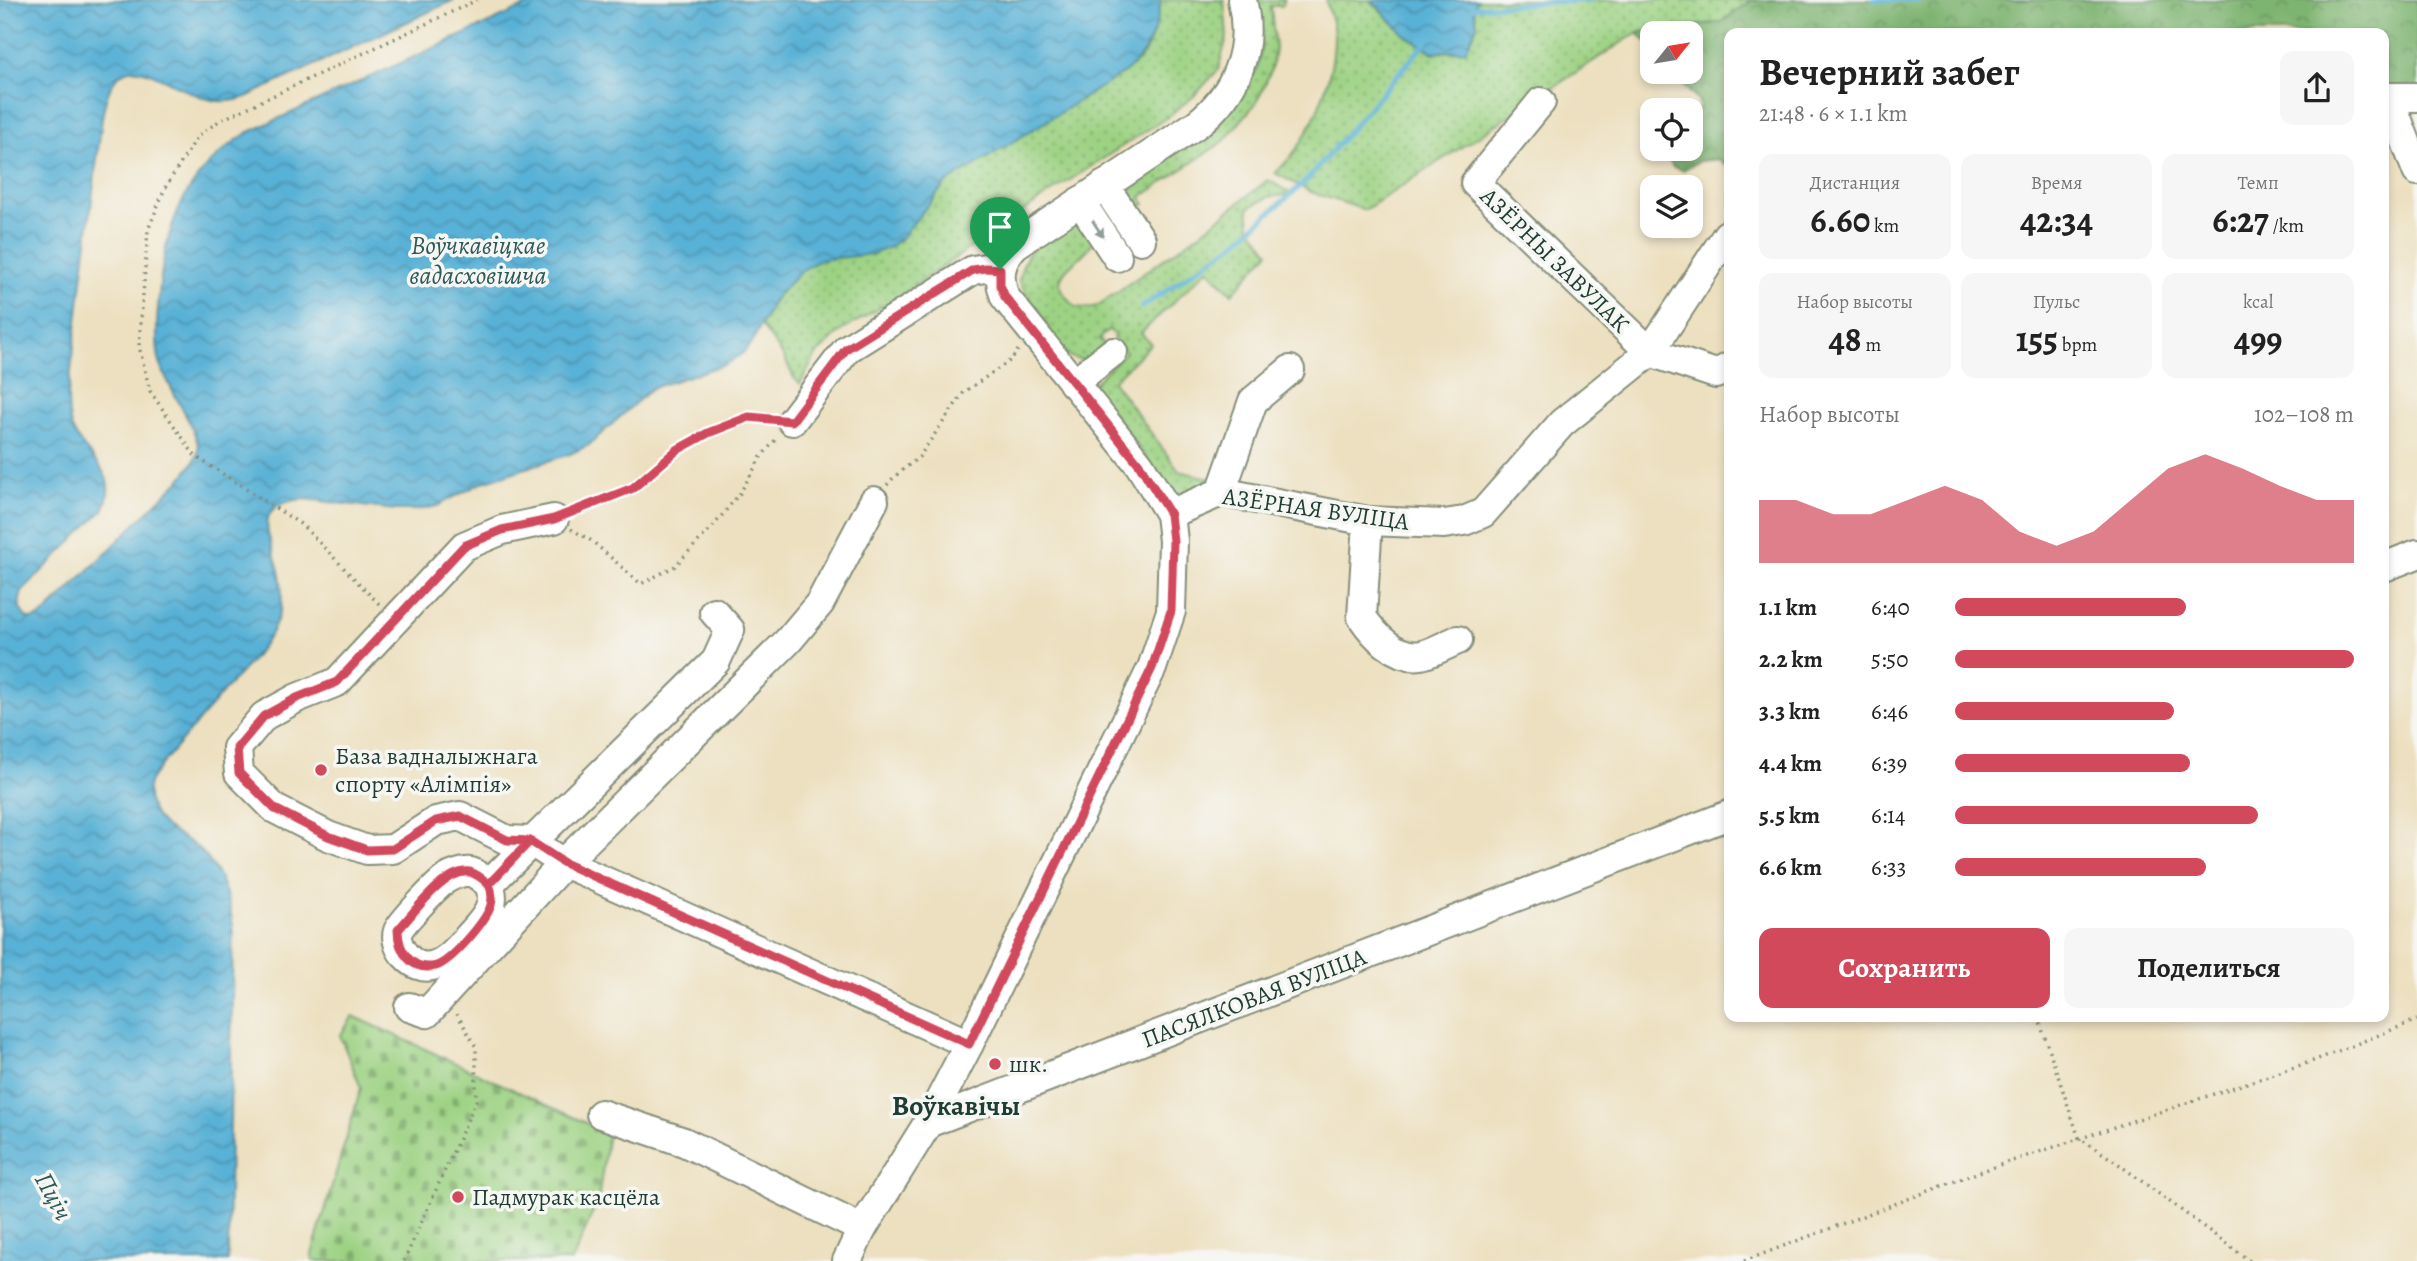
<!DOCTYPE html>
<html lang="ru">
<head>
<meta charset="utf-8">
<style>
	:root { --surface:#fff; --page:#f6f6f6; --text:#222; --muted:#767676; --accent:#d1495b }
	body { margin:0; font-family:Alegreya,serif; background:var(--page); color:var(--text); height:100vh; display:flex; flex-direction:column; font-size:26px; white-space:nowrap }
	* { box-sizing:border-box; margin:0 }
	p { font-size:23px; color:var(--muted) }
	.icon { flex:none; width:38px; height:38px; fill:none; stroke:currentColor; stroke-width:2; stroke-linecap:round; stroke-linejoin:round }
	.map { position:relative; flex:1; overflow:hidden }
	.panel { position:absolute; left:1724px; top:28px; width:665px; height:994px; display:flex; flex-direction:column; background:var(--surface); border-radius:14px; box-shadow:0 4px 10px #0003 }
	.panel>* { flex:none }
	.needle { width:46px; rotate:60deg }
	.tools { position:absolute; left:1640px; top:21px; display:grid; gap:14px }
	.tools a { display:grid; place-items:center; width:63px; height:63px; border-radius:14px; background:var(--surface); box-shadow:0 4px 10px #0003; font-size:35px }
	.pin { position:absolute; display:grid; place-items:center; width:60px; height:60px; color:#fff; margin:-72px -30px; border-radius:50% 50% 50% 0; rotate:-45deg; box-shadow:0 0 7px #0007 }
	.pin .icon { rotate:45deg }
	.round { display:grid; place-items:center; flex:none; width:74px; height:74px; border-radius:14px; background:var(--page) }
	.summary { display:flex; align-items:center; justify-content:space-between; height:119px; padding:0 35px }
	h1 { font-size:38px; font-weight:700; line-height:52px }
	.metrics { display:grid; grid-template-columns:repeat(3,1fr); gap:10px; height:119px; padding:7px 35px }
	.metrics div { display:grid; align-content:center; border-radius:14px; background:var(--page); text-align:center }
	.metrics b { font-size:35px; font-weight:700 }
	.metrics small { font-size:19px; font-weight:400 }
	.metrics p { font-size:19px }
	.chart { height:196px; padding:14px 35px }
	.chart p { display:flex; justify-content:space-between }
	.chart svg { width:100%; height:126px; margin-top:7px; fill:var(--accent); opacity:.7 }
	.primary-button { display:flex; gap:14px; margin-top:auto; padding:14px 35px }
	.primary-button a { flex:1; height:80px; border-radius:14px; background:var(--accent); color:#fff; font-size:28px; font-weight:700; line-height:80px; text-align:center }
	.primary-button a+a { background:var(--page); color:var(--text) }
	ul { padding:0 35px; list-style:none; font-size:23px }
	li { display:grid; grid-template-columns:112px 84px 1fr; align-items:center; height:52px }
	li i { height:18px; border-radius:9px; background:var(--accent) }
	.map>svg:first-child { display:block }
</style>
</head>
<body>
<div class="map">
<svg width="2417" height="1261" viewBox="0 0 2417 1261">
	<defs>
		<pattern id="green-dots" width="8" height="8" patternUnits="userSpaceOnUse" patternTransform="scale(1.75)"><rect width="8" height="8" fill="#9dd283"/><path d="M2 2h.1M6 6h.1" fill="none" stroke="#7fac6c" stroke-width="1.8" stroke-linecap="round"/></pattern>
		<pattern id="forest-crowns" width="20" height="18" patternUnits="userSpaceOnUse" patternTransform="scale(1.75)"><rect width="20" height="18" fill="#7eb471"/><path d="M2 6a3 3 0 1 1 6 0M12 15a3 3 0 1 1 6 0" fill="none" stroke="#67945e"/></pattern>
		<pattern id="cemetery-stones" width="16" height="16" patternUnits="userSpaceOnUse" patternTransform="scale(1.75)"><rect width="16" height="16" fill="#9dd283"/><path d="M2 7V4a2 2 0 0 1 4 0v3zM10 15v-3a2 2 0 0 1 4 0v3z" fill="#7fac6c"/></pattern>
		<pattern id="water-waves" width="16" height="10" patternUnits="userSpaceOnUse" patternTransform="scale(1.75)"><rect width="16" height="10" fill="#59b1d6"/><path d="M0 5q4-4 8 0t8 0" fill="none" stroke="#4991ae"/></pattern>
	</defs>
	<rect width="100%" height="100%" fill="#f6f6f2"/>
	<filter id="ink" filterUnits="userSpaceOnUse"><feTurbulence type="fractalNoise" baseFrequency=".0143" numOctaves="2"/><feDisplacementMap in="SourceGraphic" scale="14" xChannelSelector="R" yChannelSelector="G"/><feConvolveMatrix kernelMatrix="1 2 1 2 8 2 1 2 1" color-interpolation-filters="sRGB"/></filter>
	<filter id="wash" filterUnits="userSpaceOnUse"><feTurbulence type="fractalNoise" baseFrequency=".00686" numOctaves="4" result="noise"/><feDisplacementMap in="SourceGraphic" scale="28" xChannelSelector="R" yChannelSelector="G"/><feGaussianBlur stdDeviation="1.57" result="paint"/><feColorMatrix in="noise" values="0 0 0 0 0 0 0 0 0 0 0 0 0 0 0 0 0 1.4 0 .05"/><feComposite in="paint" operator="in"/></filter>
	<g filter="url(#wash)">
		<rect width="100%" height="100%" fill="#ede0c0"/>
		<g fill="url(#green-dots)" stroke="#5e885c" stroke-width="2">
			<path d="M1161 0H1224L1227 37 1218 70 1194 96 1166 118 1056 189 903 294 841 331 816 355 800 384 794 378 784 357 761 325 774 299 802 270 820 260 856 255 924 208 945 184 1140 60C1152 41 1158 23 1161 0Z"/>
			<polygon points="1257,0 1284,0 1282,6 1271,6 1275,49 1271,71 1256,103 1224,141 1141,197 1145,204 1137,208 1130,208 1120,189 1226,115 1248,86 1257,68 1261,49"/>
			<path d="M1326 0H1370L1404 34 1433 53 1466 50 1477 26 1474 7 1477 0H1752L1721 22 1638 32 1365 210 1311 192 1275 173C1309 144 1334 81 1334 37 1334 25 1329 12 1326 0Z"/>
			<path d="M1268 180 1292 194 1268 197 1248 208 1250 226 1269 252 1232 294 1208 269 1141 333 1151 344 1113 381 1179 471 1216 480 1176 498 1092 385 1126 352 1113 338 1115 336 1109 329 1099 339 1105 345C1089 358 1085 366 1065 354L1019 281C1025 243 1044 241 1074 221L1084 224 1094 240C1083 265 1036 273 1076 307L1088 308 1097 306 1195 237Z"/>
		</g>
		<polygon fill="url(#forest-crowns)" stroke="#4e7852" stroke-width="2" points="1752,0 2417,0 2417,89 2384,89 2384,33 1729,33 1729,168 1718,159 1699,161 1683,170 1673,167 1666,155 1665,149 1690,149 1691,121 1699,110 1699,102 1672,72 1690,72 1690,33 1652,33 1652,48 1638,33 1721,22"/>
		<polygon fill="url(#cemetery-stones)" stroke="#5e885c" stroke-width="2" points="353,1016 608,1133 598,1200 572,1261 313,1261 312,1254 361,1088 340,1036"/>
		<g fill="url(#water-waves)" stroke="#3c7785" stroke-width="2">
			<path d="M0 0H454L244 98C233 101 223 103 212 100 162 89 117 28 102 118L68 395C68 406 68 418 72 428 85 460 122 470 103 510L23 590C18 602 18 610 28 619H35L43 615 181 479C187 471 196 462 198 452 202 434 164 384 159 359 155 338 157 315 159 295 165 223 185 173 247 133L539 0H1161C1158 28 1148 52 1127 71L945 184 902 237 890 247 873 254 820 260 802 270 774 299 752 342 743 353 726 364 652 388 589 445 570 454 483 482 437 506 419 510H395L304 499C245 504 273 540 280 575 282 584 282 597 281 607 275 640 245 667 224 691 203 716 182 740 161 765 158 770 151 777 149 783 144 798 154 818 166 827 177 836 192 841 202 852 222 874 229 898 233 927L228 1261H0Z"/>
			<polygon points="1371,0 1477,0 1474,8 1477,25 1466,50 1433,52 1404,34"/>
		</g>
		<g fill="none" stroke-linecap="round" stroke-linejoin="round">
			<g stroke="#59b1d6" stroke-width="5">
				<polyline points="1874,0 1919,0"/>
				<polyline points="1470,10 1474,7 1591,0"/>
				<polyline points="1142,307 1234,244 1307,180 1425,43"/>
			</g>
		</g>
	</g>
	<g filter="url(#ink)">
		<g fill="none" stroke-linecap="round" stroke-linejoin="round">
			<g stroke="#868e7a" stroke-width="32">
				<g id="minor">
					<polyline points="2384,97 2417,97"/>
					<polyline points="2389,97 2417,171"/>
					<polyline points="1541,102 1475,183 1650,352 1727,235"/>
					<polyline points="1104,185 1141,240"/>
					<polyline points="1080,201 1117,257"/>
					<polyline points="1073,383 1113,352"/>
					<polyline points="792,421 847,349 973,270 985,268 1000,269"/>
					<polyline points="1221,492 1253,401 1290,370"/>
					<polyline points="1170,514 1221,492 1368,521 1444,524 1464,521 1483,513 1562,423 1650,352 1716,374 1729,367"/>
					<polyline points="554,519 502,530 464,546 337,682 297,698 264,716 237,748 239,773 275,809 328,836 367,850 393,849 436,821 460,816 507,840 530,841 564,863 969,1044"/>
					<path d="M1368 521 1362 617C1374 635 1396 659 1421 655 1433 653 1447 644 1458 640"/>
					<polyline points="2384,567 2417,554"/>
					<path d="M489 884C492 891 493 897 491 905 488 917 478 926 470 935 454 954 429 983 405 955 400 950 395 939 398 931 401 923 438 884 446 879 452 875 464 871 471 872 477 874 484 880 489 884L716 661 730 630 714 612"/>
					<polyline points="409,1007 427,1013 564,863 788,641 820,603 874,501"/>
					<polyline points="601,1114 684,1142 862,1229"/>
					<path d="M928 1123 969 1044 1152 668 1171 611 1173 541 1170 514 1139 464 1005 297C997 276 1000 261 1015 245L1197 124C1236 93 1254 50 1242 0"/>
					<polyline points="847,1261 862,1229 928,1123 1729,815"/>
				</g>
			</g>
			<g stroke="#868e7a" stroke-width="3.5" stroke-dasharray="2 5" stroke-linecap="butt">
				<polyline points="887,485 894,477 919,457 964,392 1011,360 1018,350"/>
				<polyline points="576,511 633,488 677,450 708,433 749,417 769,419"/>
				<polyline points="571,529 592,541 641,584 675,566 715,524 740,493 761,457 778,437"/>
				<polyline points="379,604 302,525 195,456 150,391 139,346 148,230 165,188 198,136 219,121 477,0"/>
				<polyline points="2038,1017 2079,1138 2113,1160 2250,1261"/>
				<polyline points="404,1261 476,1101 476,1047 457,1014"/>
				<polyline points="1744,1261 1979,1172 2313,1061 2417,1020"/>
			</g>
			<use href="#minor" stroke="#fff" stroke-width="28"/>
		</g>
		<defs><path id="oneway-solid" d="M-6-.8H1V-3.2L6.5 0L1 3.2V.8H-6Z" transform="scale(1.75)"/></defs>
		<use fill="#8f9e9a" href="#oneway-solid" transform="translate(1098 229) rotate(57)"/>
	</g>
	<g fill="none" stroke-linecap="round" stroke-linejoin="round" filter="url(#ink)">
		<g stroke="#fff" stroke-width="14">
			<path id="route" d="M1000 269 985 268 973 270 846 349 792 421 749 417 708 433 677 450 633 488 554 519 502 530 464 546 337 682 297 698 264 716 237 748 239 773 275 809 328 836 367 850 393 849 436 821 460 816 507 840 530 841 489 884C484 880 477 874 470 872 445 868 414 913 398 930 398 951 412 972 436 966 452 961 486 921 491 905 493 897 492 891 489 884L530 841 564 863 969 1044 1152 668 1171 611 1173 541 1170 514 1139 464 1005 297 1000 285V269"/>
		</g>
		<use href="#route" stroke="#d1495b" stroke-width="9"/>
	</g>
	<g fill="#d1495b" stroke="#f6f6f2" stroke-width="2.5">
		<circle cx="321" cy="770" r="7"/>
		<circle cx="995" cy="1064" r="7"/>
		<circle cx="458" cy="1197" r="7"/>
	</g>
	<g text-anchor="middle" stroke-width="7" stroke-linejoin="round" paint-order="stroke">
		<g font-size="24" fill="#1f3d34" stroke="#f6f6f2">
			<text transform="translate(1555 260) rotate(44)" y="8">АЗЁРНЫ ЗАВУЛАК</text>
			<text transform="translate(1316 509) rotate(8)" y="8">АЗЁРНАЯ ВУЛІЦА</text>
			<text transform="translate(1254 998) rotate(-21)" y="8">ПАСЯЛКОВАЯ ВУЛІЦА</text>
		</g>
		<g font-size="24" fill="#1f3d34" stroke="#f6f6f2" text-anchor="start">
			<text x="335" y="764">База вадналыжнага<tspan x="335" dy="28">спорту «Алімпія»</tspan></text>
			<text x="1009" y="1072">шк.</text>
			<text x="472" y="1205">Падмурак касцёла</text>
		</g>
		<g font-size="26" font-style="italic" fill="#2e5a5c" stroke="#f6f6f2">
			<text x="478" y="254">Воўчкавіцкае<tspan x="478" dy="30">вадасховішча</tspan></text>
			<text transform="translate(54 1196) rotate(62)" y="9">Пціч</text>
		</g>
		<g font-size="28" font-weight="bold" fill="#1f3d34" stroke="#f6f6f2">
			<text x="956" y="1115">Воўкавічы</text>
		</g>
	</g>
</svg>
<div class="tools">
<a><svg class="needle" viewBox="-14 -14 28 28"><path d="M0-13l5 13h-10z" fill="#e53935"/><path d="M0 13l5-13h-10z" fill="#767676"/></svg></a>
<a><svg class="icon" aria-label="locate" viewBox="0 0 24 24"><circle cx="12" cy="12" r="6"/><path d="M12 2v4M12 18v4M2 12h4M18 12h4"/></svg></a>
<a><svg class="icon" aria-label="layers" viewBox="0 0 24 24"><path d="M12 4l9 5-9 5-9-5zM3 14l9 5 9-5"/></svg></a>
</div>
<div class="pin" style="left:1000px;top:269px;background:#1e9e55"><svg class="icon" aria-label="arrive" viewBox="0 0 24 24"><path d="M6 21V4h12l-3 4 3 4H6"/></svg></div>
<section class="panel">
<div class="summary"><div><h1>Вечерний забег</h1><p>21:48 · 6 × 1.1 km</p></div><a class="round"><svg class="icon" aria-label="share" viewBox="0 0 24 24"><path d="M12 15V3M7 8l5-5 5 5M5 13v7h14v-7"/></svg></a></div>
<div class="metrics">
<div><p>Дистанция</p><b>6.60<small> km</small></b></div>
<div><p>Время</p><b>42:34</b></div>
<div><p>Темп</p><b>6:27<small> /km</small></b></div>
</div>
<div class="metrics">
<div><p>Набор высоты</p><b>48<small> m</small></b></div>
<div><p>Пульс</p><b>155<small> bpm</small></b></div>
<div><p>kcal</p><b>499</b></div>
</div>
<div class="chart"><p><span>Набор высоты</span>102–108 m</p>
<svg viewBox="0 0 160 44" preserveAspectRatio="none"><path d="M0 44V22L10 22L20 27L30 27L40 22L50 17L60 22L70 33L80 38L90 33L100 22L110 11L120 6L130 11L140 17L150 22L160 22V44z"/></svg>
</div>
<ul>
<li><b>1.1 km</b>6:40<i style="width:58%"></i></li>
<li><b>2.2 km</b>5:50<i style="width:100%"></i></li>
<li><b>3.3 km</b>6:46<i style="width:55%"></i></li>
<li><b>4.4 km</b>6:39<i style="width:59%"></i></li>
<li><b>5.5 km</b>6:14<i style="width:76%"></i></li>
<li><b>6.6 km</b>6:33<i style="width:63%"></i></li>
</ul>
<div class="primary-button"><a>Сохранить</a><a>Поделиться</a></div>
</section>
</div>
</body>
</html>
